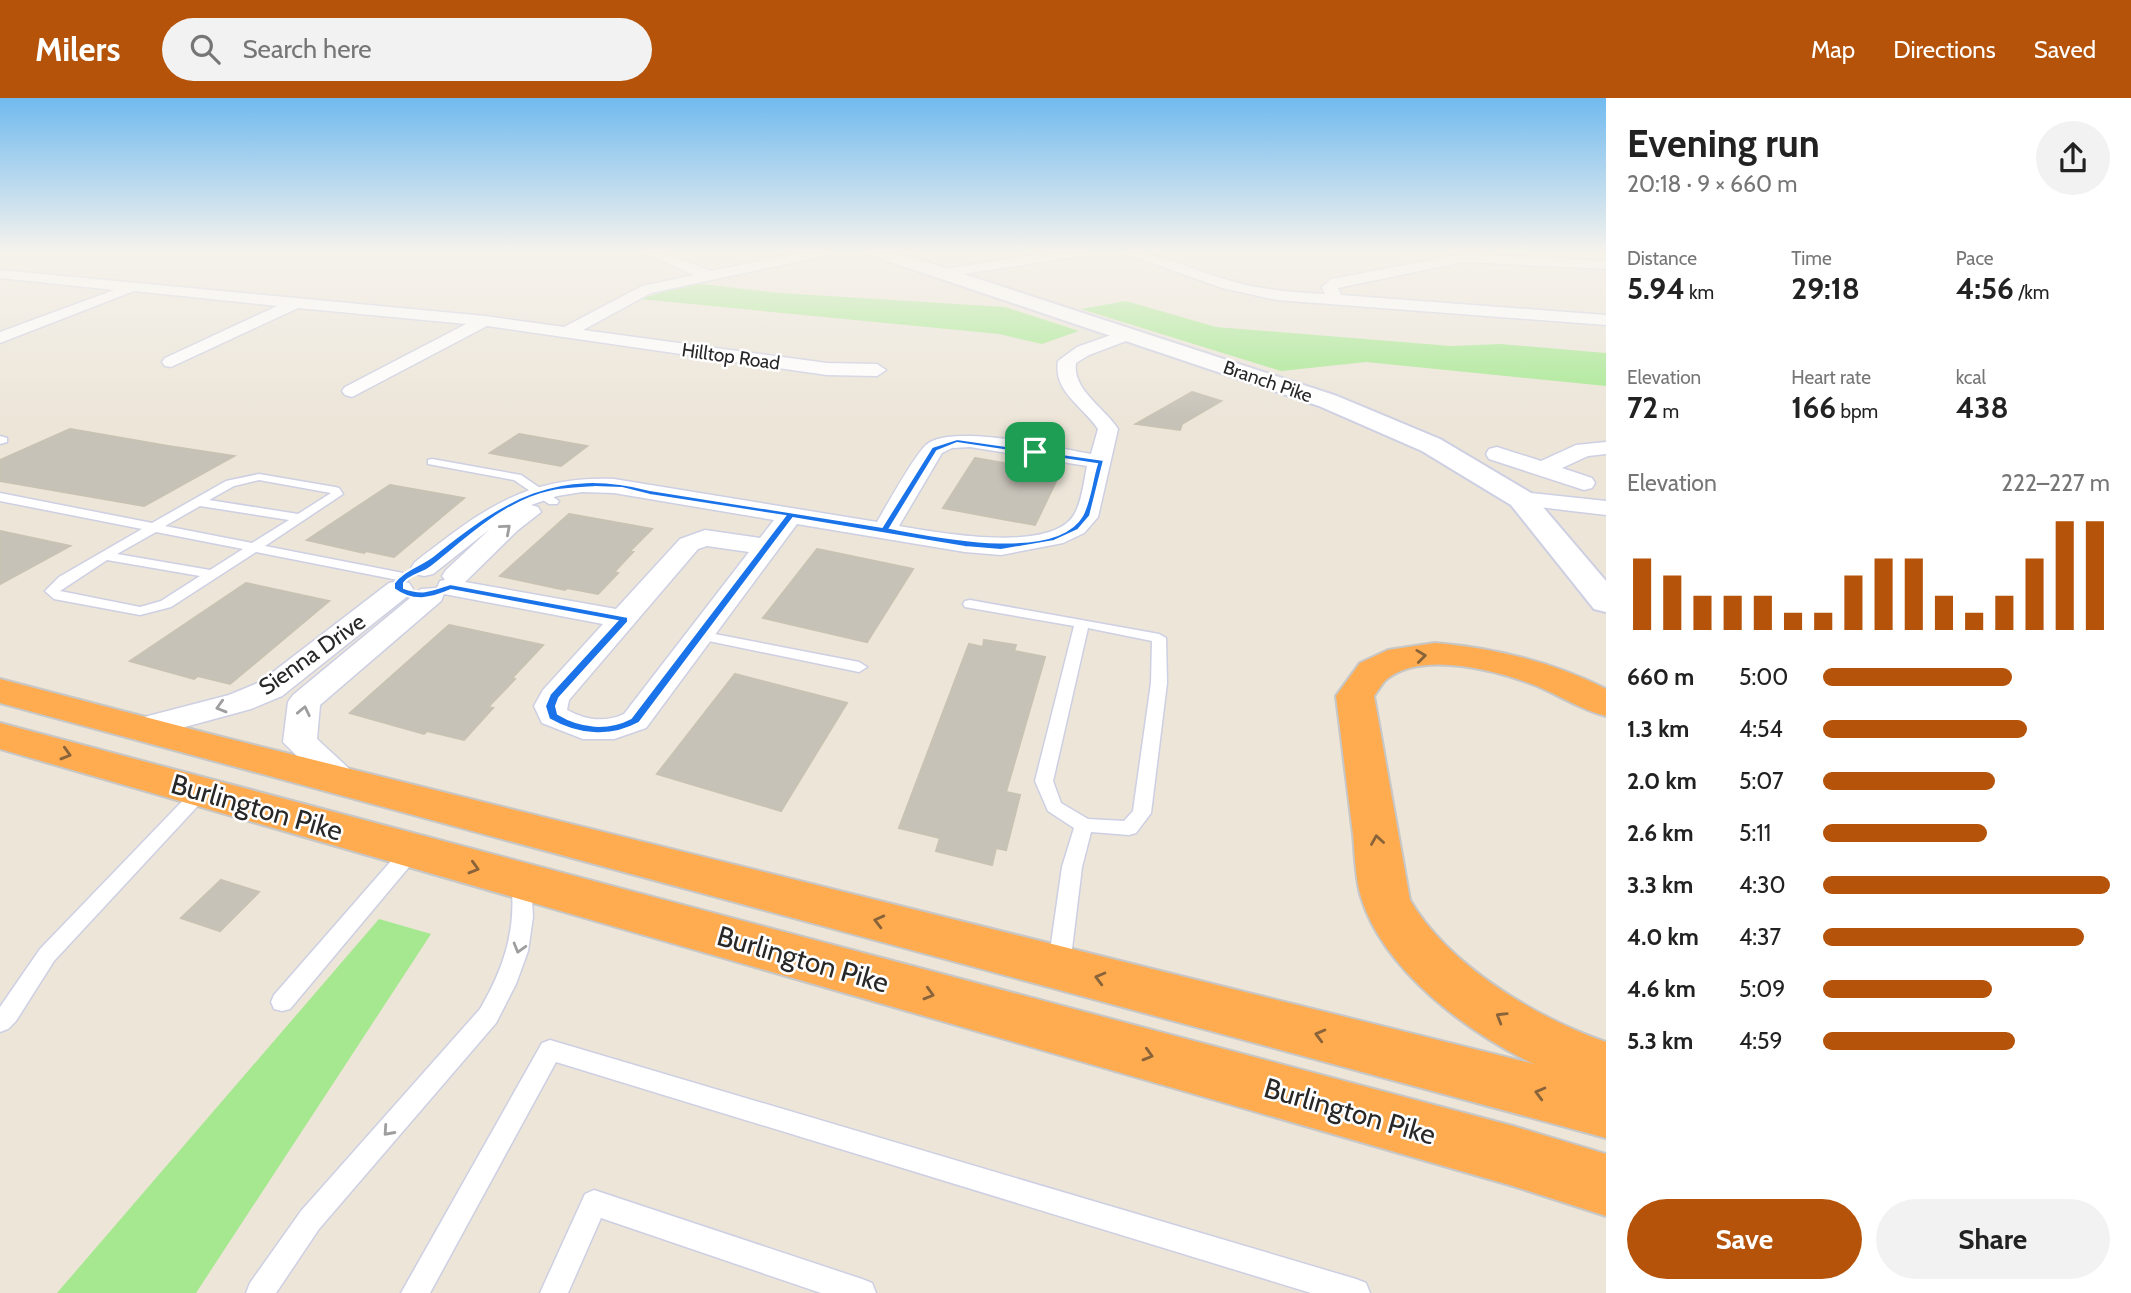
<!DOCTYPE html>
<html lang="en">
<head>
<meta charset="utf-8">
<style>
	:root { --surface:#fff; --page:#f2f2f2; --text:#222; --muted:#767676; --accent:#b45309 }
	body { margin:0; font-family:Cabin,sans-serif; background:var(--page); color:var(--text); height:100vh; display:flex; flex-direction:column; font-size:26px; white-space:nowrap }
	* { box-sizing:border-box; margin:0 }
	p { font-size:23px; color:var(--muted) }
	.icon { flex:none; width:38px; height:38px; fill:none; stroke:currentColor; stroke-width:2; stroke-linecap:round; stroke-linejoin:round }
	.map { position:relative; flex:1; overflow:hidden }
	.details { display:flex; flex-direction:column; background:var(--surface); width:525px }
	.details>* { flex:none }
	.pin { position:absolute; display:grid; place-items:center; width:60px; height:60px; color:#fff; margin:-30px; border-radius:14px; box-shadow:0 4px 10px #0006 }
	.round { display:grid; place-items:center; flex:none; width:74px; height:74px; border-radius:37px; background:var(--page) }
	.overview { display:flex; align-items:center; justify-content:space-between; height:119px; padding:0 21px }
	h1 { font-size:38px; font-weight:800; line-height:52px }
	.metrics { display:grid; grid-template-columns:repeat(3,1fr); gap:10px; height:119px; padding:7px 21px }
	.metrics div { display:grid; align-content:center }
	.metrics b { font-size:30px; font-weight:800 }
	.metrics small { font-size:19px; font-weight:400 }
	.metrics p { font-size:19px }
	.chart { height:196px; padding:14px 21px }
	.chart p { display:flex; justify-content:space-between }
	.chart svg { width:100%; height:126px; margin-top:7px; stroke:var(--accent); stroke-width:6 }
	.button { display:flex; gap:14px; margin-top:auto; padding:14px 21px }
	.button a { flex:1; height:80px; border-radius:42px; background:var(--accent); color:#fff; font-size:28px; font-weight:800; line-height:80px; text-align:center }
	.button a+a { background:var(--page); color:var(--text) }
	ul { padding:0 21px; list-style:none; font-size:23px }
	li { display:grid; grid-template-columns:112px 84px 1fr; align-items:center; height:52px }
	li i { height:18px; border-radius:9px; background:var(--accent) }
	header { display:flex; align-items:center; gap:42px; box-sizing:border-box; height:98px; padding:0 35px; background:var(--accent); color:#fff }
	header strong { font-size:33px }
	nav { display:flex; gap:38px; margin-inline-start:auto; font-size:24px }
	.search { width:490px; height:63px; background:var(--page); display:flex; align-items:center; gap:18px; box-sizing:border-box; padding:0 24px; border-radius:38px; color:var(--muted); font-size:26px }
	main { display:flex; flex:1; min-height:0 }
	.map>svg:first-child { display:block }
</style>
</head>
<body>
<header>
<strong>Milers</strong>
<div class="search"><svg class="icon" aria-label="search" viewBox="0 0 24 24"><circle cx="10" cy="10" r="6"/><path d="M15 15l6 6"/></svg>Search here</div>
<nav><a>Map</a><a>Directions</a><a>Saved</a></nav>
</header>
<main>
<div class="map">
<svg width="1606" height="1195" viewBox="0 0 1606 1195">
	<rect width="100%" height="100%" fill="#ece5d8"/>
	<g fill="#a5e88f">
		<polygon points="692,185 780,195 1005,209 1079,233 1042,246 999,236 640,201"/>
		<polygon points="1126,203 1216,229 1451,248 1500,246 1606,255 1606,288 1366,264 1281,273 1081,211"/>
		<polygon points="379,821 431,836 196,1195 57,1195"/>
	</g>
	<g fill="#c7c2b8" stroke="#c7c2b2" stroke-width="2">
		<polygon points="1192,294 1221,303 1182,326 1180,332 1136,326"/>
		<polygon points="70,331 168,348 234,358 144,408 0,383 0,362"/>
		<polygon points="519,336 587,348 561,368 490,355"/>
		<polygon points="975,360 1060,375 1035,427 943,410"/>
		<polygon points="390,387 464,400 394,459 366,453 364,455 307,442"/>
		<polygon points="569,416 652,431 629,454 633,454 614,474 618,475 598,496 567,490 565,492 500,478"/>
		<polygon points="0,433 70,448 0,486"/>
		<polygon points="817,451 913,471 867,544 763,520"/>
		<polygon points="246,485 329,503 230,586 198,578 194,581 130,563"/>
		<polygon points="449,527 543,547 512,580 515,581 488,609 493,610 464,642 427,633 424,636 350,615"/>
		<polygon points="984,542 1016,547 1014,553 1045,559 1006,694 1020,697 1006,752 996,750 992,767 936,753 940,740 899,730 969,546 983,549"/>
		<polygon points="735,576 847,605 781,713 657,676"/>
		<polygon points="221,782 259,794 220,833 181,820"/>
	</g>
	<g fill="none" stroke-linecap="round" stroke-linejoin="round">
		<g stroke="#cdcfe3" stroke-width="3">
			<g id="lane">
				<polygon points="0,338 7,340 7,344 0,346"/>
				<polygon points="432,361 521,377 559,403 557,406 549,406 514,382 428,366 428,362"/>
				<path d="M259 376 335 389 339 390 343 396 265 448 403 475 410 479 408 482 403 483 256 454 171 509 140 517 54 501 45 493 59 479 142 431 0 403V395L152 425 226 383ZM259 382 331 395 298 416 209 402 234 388ZM200 408 289 422 252 445 165 428ZM156 434 243 451 210 472 117 456ZM107 462 200 478 161 503 140 509 60 493Z"/>
				<path d="M970 502 1159 536 1166 540 1167 585 1151 715 1136 735 1129 737 1091 734 1082 769 1070 867 1066 873 1059 876 1052 873 1048 867 1062 769 1074 730 1048 713 1035 683 1074 528 965 509 963 506 965 503ZM1088 530 1152 543 1151 585 1133 713 1124 723 1088 721 1061 705 1053 683Z"/>
				<polygon points="699,533 859,564 867,569 859,574 694,540 692,537"/>
				<polygon points="201,688 207,690 210,694 207,698 54,863 16,923 8,931 0,934 0,909 40,851 195,690"/>
				<polygon points="412,745 419,747 421,752 419,757 290,911 282,913 274,911 271,904 274,897 405,747"/>
				<path d="M521 776 528 778 531 783 533 819 528 853 516 886 496 925 319 1131 276 1195H246L250 1185 301 1113 480 911C504 870 517 831 511 783L514 778Z"/>
				<polygon points="550,942 1356,1181 1366,1185 1370,1195 1311,1195 556,964 430,1195 401,1195 542,945"/>
				<polygon points="594,1092 862,1181 872,1185 876,1195 821,1195 601,1120 568,1195 540,1195 585,1096"/>
			</g>
		</g>
		<g stroke="#cdcfe3" stroke-width="3">
			<g id="street">
				<polygon points="640,153 659,153 711,173 808,153 835,153 828,157 651,195 583,232 827,265 877,266 886,272 877,278 827,277 487,228 352,299 345,297 342,293 345,289 466,226 298,210 171,269 165,268 162,264 165,260 277,208 134,193 0,245 0,234 114,192 0,180 0,172 485,218 564,229 642,188 694,177"/>
				<polygon points="1061,153 1095,153 1088,157 944,179 937,175 944,171"/>
				<path d="M1118 153C1156 153 1192 172 1228 182 1259 192 1292 194 1325 196L1322 189 1331 181 1463 156 1606 163V171L1463 164 1338 190 1341 197 1606 217V227L1277 202 1222 190Z"/>
				<path d="M1128 231 1134 232 1136 236 1134 240 1089 257 1076 265C1072 292 1105 310 1118 331L1098 419 1084 435 1063 445 1001 457 965 454 797 426 646 630 614 641H583L542 625 534 608 543 592 603 526 444 496 441 503 320 607 317 641 356 677 362 685 356 693 344 697 332 693 283 644 288 604 293 597 421 491 437 490 440 483 445 482 442 478 446 472 490 431 433 476 424 478 415 476 411 470 415 464C482 412 525 378 614 381L877 424C887 407 914 358 926 347 951 325 1057 350 1091 356L1098 331C1083 308 1053 294 1058 263L1077 249ZM970 349 1087 368C1084 383 1082 402 1075 415 1054 457 935 434 899 428L942 355 952 350ZM582 394 614 395 774 422 760 440 705 432 680 441 616 511 465 484 518 432 541 414 538 409 531 407 557 398ZM707 448 749 454 624 616C604 625 586 622 567 612L569 602 698 451Z"/>
				<polygon points="1606,344 1606,356 1588,358 1562,370 1592,380 1595,385 1592,390 1584,392 1489,361 1486,356 1489,351 1497,349 1541,363 1576,347"/>
				<polygon points="1521,394 1606,403 1606,417 1513,406 1509,401 1513,396"/>
				<polygon points="399,483 409,485 413,491 409,497 282,598 251,611 137,642 125,638 121,631 125,624 229,597 260,584 389,485"/>
			</g>
		</g>
		<g stroke="#cdcfe3" stroke-width="4">
			<polygon id="secondary" points="868,153 893,153 1337,298 1440,341 1531,395 1606,483 1606,514 1594,511 1511,407 1422,353 1319,308 870,157"/>
		</g>
		<g stroke="#c7c7c7" stroke-width="4">
			<g id="highway">
				<path d="M1435 545C1494 550 1553 564 1606 591V618C1582 612 1560 598 1537 588 1499 573 1423 552 1387 581 1382 585 1378 593 1374 598L1410 802C1448 867 1536 920 1606 944V1040L0 605V581L214 637 1534 966C1468 935 1383 872 1361 799 1355 779 1355 757 1353 736 1347 690 1342 644 1336 598L1360 565 1388 552Z"/>
				<polygon points="0,625 1513,1028 1606,1056 1606,1118 1513,1088 0,651"/>
			</g>
		</g>
		<use href="#lane" fill="#fff" fill-rule="evenodd"/>
		<use href="#street" fill="#fff" fill-rule="evenodd"/>
		<use href="#secondary" fill="#fff" fill-rule="evenodd"/>
		<use href="#highway" fill="#ffab50" fill-rule="evenodd"/>
	</g>
	<defs><path id="oneway-chevron" d="M-2-3.5L2.5 0L-2 3.5" fill="none" stroke-width="1.6" stroke-linecap="round" stroke-linejoin="round" transform="scale(1.75)"/></defs>
	<g stroke="#9e9e9e">
		<use href="#oneway-chevron" transform="translate(506 431) rotate(-41)"/>
		<use href="#oneway-chevron" transform="translate(221 609) rotate(164)"/>
		<use href="#oneway-chevron" transform="translate(304 613) rotate(-78)"/>
		<use href="#oneway-chevron" transform="translate(519 850) rotate(106)"/>
		<use href="#oneway-chevron" transform="translate(388 1033) rotate(132)"/>
	</g>
	<g stroke="#89633a">
		<use href="#oneway-chevron" transform="translate(1421 558) rotate(-7)"/>
		<use href="#oneway-chevron" transform="translate(66 656) rotate(16)"/>
		<use href="#oneway-chevron" transform="translate(1377 742) rotate(-99)"/>
		<use href="#oneway-chevron" transform="translate(474 770) rotate(16)"/>
		<use href="#oneway-chevron" transform="translate(879 823) rotate(-166)"/>
		<use href="#oneway-chevron" transform="translate(1100 880) rotate(-165)"/>
		<use href="#oneway-chevron" transform="translate(929 896) rotate(16)"/>
		<use href="#oneway-chevron" transform="translate(1501 919) rotate(-149)"/>
		<use href="#oneway-chevron" transform="translate(1320 937) rotate(-165)"/>
		<use href="#oneway-chevron" transform="translate(1148 957) rotate(16)"/>
		<use href="#oneway-chevron" transform="translate(1540 995) rotate(-165)"/>
	</g>
	<linearGradient id="sky" x2="0" y2="1"><stop stop-color="#71baef"/><stop offset="0.48" stop-color="#f6f3ed"/><stop offset="1" stop-color="#f6f3ed" stop-opacity="0"/></linearGradient>
	<rect width="1606" height="320" fill="url(#sky)"/>
	<path fill="#1a73e8" stroke="#fff" stroke-width="2" fill-rule="evenodd" d="M957 341 1104 362 1090 418 1078 432 1054 443 1001 452 965 449 793 420 639 625C610 641 577 637 549 621L545 608 550 596 617 523 451 492C431 501 413 505 394 491V485C403 472 420 468 433 458 504 401 556 368 650 392L882 429 932 349ZM957 345 1097 366C1092 381 1090 404 1082 418 1055 464 933 438 890 430L937 353ZM595 389 622 390 650 397 785 418 631 620C608 632 581 630 558 616L556 608 559 600 628 524V519L450 486C432 492 423 497 404 490V485C410 477 422 476 431 469 468 440 504 403 553 393 566 390 581 390 595 389Z"/>
	<g text-anchor="middle" stroke-width="5" stroke-linejoin="round" paint-order="stroke">
		<g font-size="19" fill="#282828" stroke="#fff">
			<text transform="translate(731 258) rotate(8)" y="7">Hilltop Road</text>
			<text transform="translate(1268 283) rotate(19)" y="7">Branch Pike</text>
		</g>
		<g font-size="23" fill="#282828" stroke="#fff">
			<text transform="translate(312 556) rotate(-35)" y="8">Sienna Drive</text>
		</g>
		<g font-size="28" fill="#282828" stroke="#fff">
			<text transform="translate(257 709) rotate(16)" y="10">Burlington Pike</text>
			<text transform="translate(803 861) rotate(16)" y="10">Burlington Pike</text>
			<text transform="translate(1350 1013) rotate(16)" y="10">Burlington Pike</text>
		</g>
	</g>
</svg>
<div class="pin" style="left:1035px;top:354px;background:#1e9e55"><svg class="icon" aria-label="arrive" viewBox="0 0 24 24"><path d="M6 21V4h12l-3 4 3 4H6"/></svg></div>
</div>
<section class="details">
<div class="overview"><div><h1>Evening run</h1><p>20:18 · 9 × 660 m</p></div><a class="round"><svg class="icon" aria-label="share" viewBox="0 0 24 24"><path d="M12 15V3M7 8l5-5 5 5M5 13v7h14v-7"/></svg></a></div>
<div class="metrics">
<div><p>Distance</p><b>5.94<small> km</small></b></div>
<div><p>Time</p><b>29:18</b></div>
<div><p>Pace</p><b>4:56<small> /km</small></b></div>
</div>
<div class="metrics">
<div><p>Elevation</p><b>72<small> m</small></b></div>
<div><p>Heart rate</p><b>166<small> bpm</small></b></div>
<div><p>kcal</p><b>438</b></div>
</div>
<div class="chart"><p><span>Elevation</span>222–227 m</p>
<svg viewBox="0 0 160 44" preserveAspectRatio="none"><path d="M5 44V19M15 44V25M25 44V32M35 44V32M45 44V32M55 44V38M65 44V38M75 44V25M85 44V19M95 44V19M105 44V32M115 44V38M125 44V32M135 44V19M145 44V6M155 44V6"/></svg>
</div>
<ul>
<li><b>660 m</b>5:00<i style="width:66%"></i></li>
<li><b>1.3 km</b>4:54<i style="width:71%"></i></li>
<li><b>2.0 km</b>5:07<i style="width:60%"></i></li>
<li><b>2.6 km</b>5:11<i style="width:57%"></i></li>
<li><b>3.3 km</b>4:30<i style="width:100%"></i></li>
<li><b>4.0 km</b>4:37<i style="width:91%"></i></li>
<li><b>4.6 km</b>5:09<i style="width:59%"></i></li>
<li><b>5.3 km</b>4:59<i style="width:67%"></i></li>
</ul>
<div class="button"><a>Save</a><a>Share</a></div>
</section>
</main>
</body>
</html>
